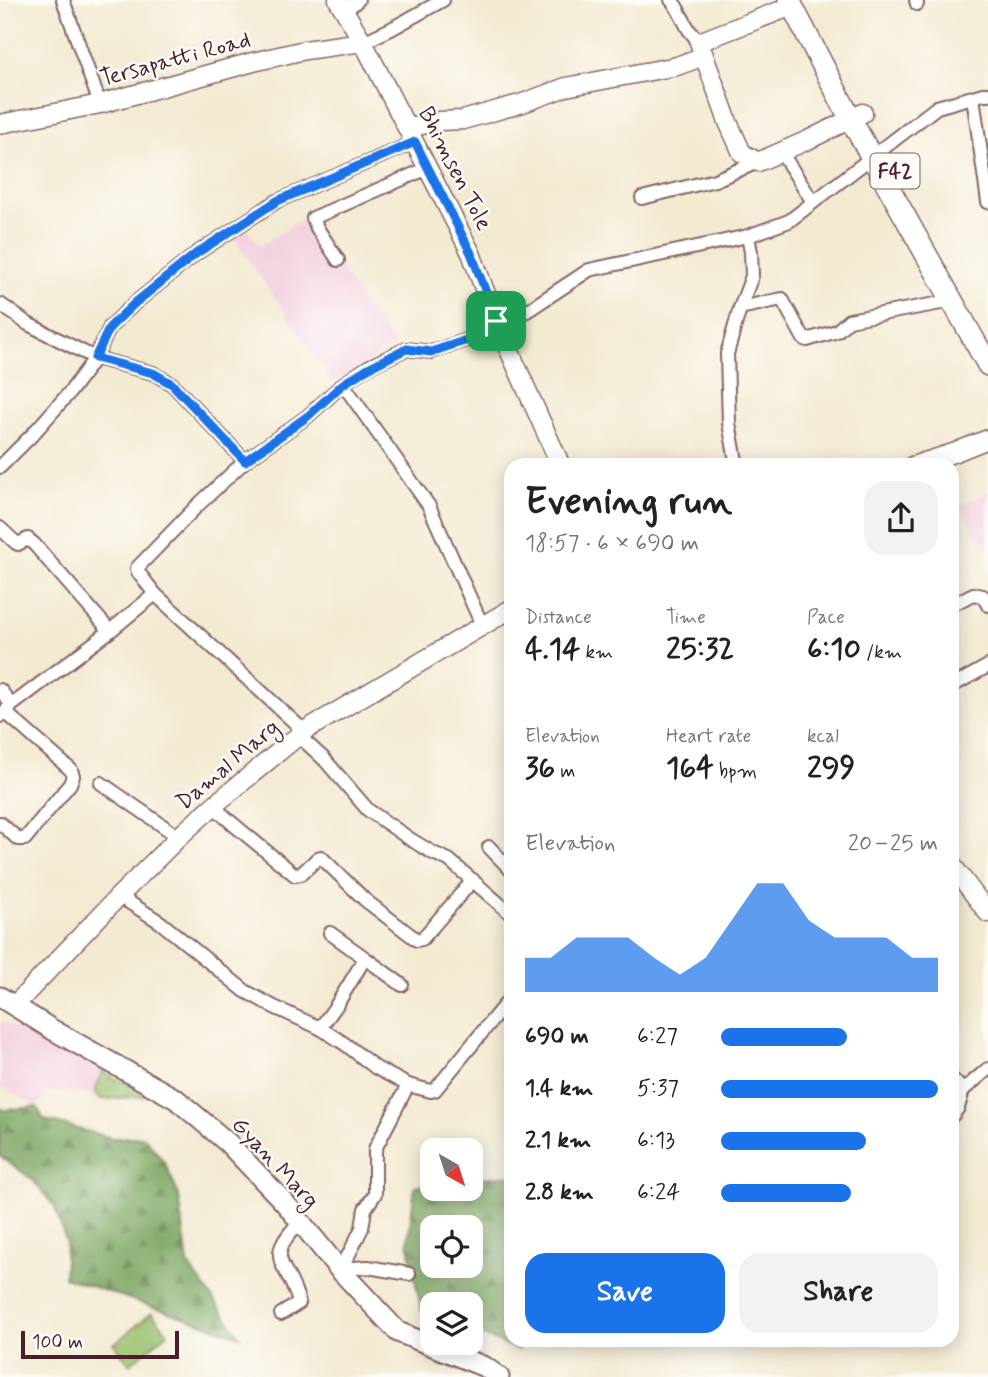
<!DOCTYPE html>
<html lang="en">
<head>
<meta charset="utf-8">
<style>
	:root { --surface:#fff; --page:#f2f2f2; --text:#222; --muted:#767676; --accent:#1a73e8 }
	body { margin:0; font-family:Mynerve,sans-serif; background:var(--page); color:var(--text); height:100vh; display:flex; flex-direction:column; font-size:26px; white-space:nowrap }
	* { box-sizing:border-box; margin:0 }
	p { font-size:23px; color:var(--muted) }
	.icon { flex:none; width:38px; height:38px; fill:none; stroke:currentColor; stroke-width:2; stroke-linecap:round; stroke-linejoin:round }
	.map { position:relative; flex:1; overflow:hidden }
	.sheet { position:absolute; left:504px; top:458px; width:455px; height:889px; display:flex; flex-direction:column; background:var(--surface); border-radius:21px; box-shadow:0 4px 18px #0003 }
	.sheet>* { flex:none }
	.needle { width:46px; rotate:141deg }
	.tools { position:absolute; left:420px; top:1138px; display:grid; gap:14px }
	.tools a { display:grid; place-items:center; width:63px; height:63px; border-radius:14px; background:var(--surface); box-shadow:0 4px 18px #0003; font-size:35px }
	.scale { position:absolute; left:21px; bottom:18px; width:158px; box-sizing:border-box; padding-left:7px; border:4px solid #4a1f2b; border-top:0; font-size:19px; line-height:24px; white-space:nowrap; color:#4a1f2b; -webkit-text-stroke:5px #fdfcf7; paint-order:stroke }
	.pin { position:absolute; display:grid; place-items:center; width:60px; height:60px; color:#fff; margin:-30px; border-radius:14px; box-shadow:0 4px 10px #0006 }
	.round { display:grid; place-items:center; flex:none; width:74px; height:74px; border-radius:21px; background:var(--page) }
	.headline { display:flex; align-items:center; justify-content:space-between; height:119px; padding:0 21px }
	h1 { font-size:38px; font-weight:700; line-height:52px }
	.stats { display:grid; grid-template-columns:repeat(3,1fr); gap:10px; height:119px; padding:7px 21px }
	.stats div { display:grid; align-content:center }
	.stats b { font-size:30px; font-weight:700 }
	.stats small { font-size:19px; font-weight:400 }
	.stats p { font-size:19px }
	.chart { height:196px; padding:14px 21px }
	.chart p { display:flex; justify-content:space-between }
	.chart svg { width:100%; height:126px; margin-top:7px; fill:var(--accent); opacity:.7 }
	.button { display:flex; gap:14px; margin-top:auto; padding:14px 21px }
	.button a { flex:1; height:80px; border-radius:21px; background:var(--accent); color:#fff; font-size:28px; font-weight:700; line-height:80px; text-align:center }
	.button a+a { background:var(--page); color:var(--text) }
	ul { padding:0 21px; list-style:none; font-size:23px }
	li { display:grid; grid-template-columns:112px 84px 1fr; align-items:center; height:52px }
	li i { height:18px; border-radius:9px; background:var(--accent) }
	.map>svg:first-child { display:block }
</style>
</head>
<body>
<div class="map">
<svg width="988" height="1377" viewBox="0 0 988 1377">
	<defs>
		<pattern id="forest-firs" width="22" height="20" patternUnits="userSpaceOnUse" patternTransform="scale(1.75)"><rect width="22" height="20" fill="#7ba660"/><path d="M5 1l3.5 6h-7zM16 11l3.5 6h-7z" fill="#67874f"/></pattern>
		<pattern id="park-crowns" width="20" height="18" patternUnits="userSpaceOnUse" patternTransform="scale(1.75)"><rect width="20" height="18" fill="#9ac06c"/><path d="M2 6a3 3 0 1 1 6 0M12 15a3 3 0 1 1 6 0" fill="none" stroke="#809b59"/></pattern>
	</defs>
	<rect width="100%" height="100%" fill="#fdfcf7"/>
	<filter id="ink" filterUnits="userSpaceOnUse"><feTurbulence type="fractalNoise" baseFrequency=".0143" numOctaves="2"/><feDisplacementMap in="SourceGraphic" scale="14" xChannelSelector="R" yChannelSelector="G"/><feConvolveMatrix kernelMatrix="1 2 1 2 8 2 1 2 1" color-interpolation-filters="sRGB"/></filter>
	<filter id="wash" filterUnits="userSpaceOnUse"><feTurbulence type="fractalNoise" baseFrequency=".00686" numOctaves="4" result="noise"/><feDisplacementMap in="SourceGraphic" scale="28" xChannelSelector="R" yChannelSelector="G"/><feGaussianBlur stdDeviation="1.57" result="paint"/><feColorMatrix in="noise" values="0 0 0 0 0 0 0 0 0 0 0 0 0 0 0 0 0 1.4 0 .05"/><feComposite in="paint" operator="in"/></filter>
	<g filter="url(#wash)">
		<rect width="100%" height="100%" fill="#f3ead2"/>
		<g fill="#f3cfdf">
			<polygon points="309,215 362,302 394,344 334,384 233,237 247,228 260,246"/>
			<polygon points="988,492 988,548 973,528 960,505"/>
			<polygon points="0,1021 46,1039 103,1071 94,1094 48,1091 37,1107 0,1086"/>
		</g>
		<polygon fill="#9ac06c" stroke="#72704c" stroke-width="2" points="152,1313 168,1333 130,1364 114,1344"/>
		<g fill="url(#forest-firs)" stroke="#626246" stroke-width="2" fill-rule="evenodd">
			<polygon points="37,1107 44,1120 112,1138 144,1137 165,1163 179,1196 188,1264 240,1336 64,1277 66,1242 55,1207 32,1179 0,1156 0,1108 4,1110"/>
			<path d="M511 1175V1340L522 1341 518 1350 471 1331V1304H432V1315L421 1310 408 1242 415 1186 432 1184V1188H471V1179ZM432 1227H471V1265H432Z"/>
		</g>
		<path fill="url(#park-crowns)" stroke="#72704c" stroke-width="2" d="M103 1071 117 1080 130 1084 145 1096C130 1098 116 1097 101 1100L94 1094Z"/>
	</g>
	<g filter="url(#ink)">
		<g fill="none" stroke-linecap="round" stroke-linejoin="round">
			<g stroke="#856665" stroke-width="16">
				<g id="street">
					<polyline points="63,0 100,104"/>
					<polyline points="671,0 676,6 689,30 699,42"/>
					<polyline points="916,0 917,4"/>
					<polyline points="345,11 358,0"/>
					<polyline points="363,42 391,29 443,0"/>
					<polyline points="973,97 988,202"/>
					<polyline points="781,152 813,202"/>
					<polyline points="642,198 715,180 758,162"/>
					<polyline points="338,260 317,228 313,218 428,168"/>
					<polyline points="0,304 28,324 95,358 153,373 172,384 245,461"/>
					<polyline points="740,308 782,299 804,339 807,340 837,331 849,320 952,301"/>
					<polyline points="496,321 527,311 589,270 748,236 789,221 937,107 983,94 988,94"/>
					<polyline points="343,384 429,506 482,625"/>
					<polyline points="737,466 729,423 727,354 740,308 752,276 751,252 748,236"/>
					<polyline points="0,467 32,435 70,392 95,358 110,327 135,303 197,253 277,201 415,142"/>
					<polyline points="0,528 16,543 18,544 28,539 34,544 110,631"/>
					<polyline points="952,605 973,594 983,596 988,605"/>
					<polyline points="952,686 988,666"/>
					<polyline points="0,690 12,705"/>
					<polyline points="0,716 12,705 110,631 155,594"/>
					<polyline points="304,731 155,594 138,572 137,568 197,506 245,461 308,416 343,384 368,367 406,349 431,352 500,329"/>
					<polyline points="299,736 324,759 368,810 410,839 433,853 449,860 511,914"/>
					<polyline points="101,783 179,837"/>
					<polyline points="213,806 233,824 295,875 301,874 318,858 321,857 365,900 417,940 422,939 473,880"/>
					<polyline points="0,823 18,839 25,839 70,784 73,776 71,770 5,712"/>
					<polyline points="489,847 511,870"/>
					<polyline points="119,896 160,922 245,991 274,1007 320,1028 345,1044 376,1068 408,1085"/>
					<polyline points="330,933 365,958"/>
					<polyline points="320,1028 336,1006 365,958 402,985"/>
					<polyline points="952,1079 963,1090 958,1108 952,1116"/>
					<polyline points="963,1090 988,1069"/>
					<polyline points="339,1269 348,1256 362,1228 365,1209 375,1194 375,1149 408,1085 431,1091 435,1090 511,997"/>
					<polyline points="339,1269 368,1267 409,1274"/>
					<path d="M281 1314 299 1303C289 1262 261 1261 300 1222"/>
				</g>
			</g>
			<g stroke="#856665" stroke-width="21">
				<g id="secondary">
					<polyline points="338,0 363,42 471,253 496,321 561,466"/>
					<polyline points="792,6 699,42 728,122 742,153 758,162 808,140 863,113"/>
					<polyline points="0,124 100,104 253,62 305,50 363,42"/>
					<polyline points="409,128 439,121 463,120 523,103 566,87 677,66 704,56"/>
					<polyline points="912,466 953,453 988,439"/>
					<polyline points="952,865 988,913"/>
					<polyline points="14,1006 119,896 182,834 213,806 304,731 511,609"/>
				</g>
			</g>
			<g stroke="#856665" stroke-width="23">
				<polyline id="primary" points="0,997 53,1030 176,1099 228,1143 285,1203 339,1269 398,1332 485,1367 499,1377"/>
			</g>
			<g stroke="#856665" stroke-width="24">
				<polyline id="highway" points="789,0 851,120 988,365"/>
			</g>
			<use href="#street" stroke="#fff" stroke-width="12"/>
			<use href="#secondary" stroke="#fff" stroke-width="18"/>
			<use href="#primary" stroke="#fff" stroke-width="19"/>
			<use href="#highway" stroke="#fff" stroke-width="21"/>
		</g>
	</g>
	<g fill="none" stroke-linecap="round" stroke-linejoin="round" filter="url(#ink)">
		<g stroke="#fff" stroke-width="14">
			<polygon id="route" points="415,142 471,253 500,329 431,352 406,349 368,368 343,384 308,416 245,461 172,384 153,373 95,358 110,327 135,303 197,253 277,201"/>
		</g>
		<use href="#route" stroke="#1a73e8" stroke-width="9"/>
	</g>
	<g text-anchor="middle" stroke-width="5" stroke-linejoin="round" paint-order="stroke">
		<rect fill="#fdfcf7" stroke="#806168" stroke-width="2" x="870.5" y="153.5" width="49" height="35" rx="5"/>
		<g font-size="21" font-weight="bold" fill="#4a1f2b">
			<text x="895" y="178">F42</text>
		</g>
		<g font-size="23" fill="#4a1f2b" stroke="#fdfcf7">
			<text transform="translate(175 58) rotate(-15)" y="8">Tersapatti Road</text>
			<text transform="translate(456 168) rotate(63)" y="8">Bhimsen Tole</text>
			<text transform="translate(227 764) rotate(-40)" y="8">Damal Marg</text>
			<text transform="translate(276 1162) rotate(47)" y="8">Gyan Marg</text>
		</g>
	</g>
</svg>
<div class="tools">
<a><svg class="needle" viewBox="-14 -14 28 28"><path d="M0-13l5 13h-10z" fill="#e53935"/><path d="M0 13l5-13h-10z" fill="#767676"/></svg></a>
<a><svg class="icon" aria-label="locate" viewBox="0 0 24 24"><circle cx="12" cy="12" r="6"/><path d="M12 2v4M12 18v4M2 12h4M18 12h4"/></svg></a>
<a><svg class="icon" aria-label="layers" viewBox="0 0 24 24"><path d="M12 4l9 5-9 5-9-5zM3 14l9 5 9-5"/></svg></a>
</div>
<div class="scale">100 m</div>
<div class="pin" style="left:496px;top:321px;background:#1e9e55"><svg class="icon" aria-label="arrive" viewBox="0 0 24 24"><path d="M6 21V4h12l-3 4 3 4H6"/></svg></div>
<section class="sheet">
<div class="headline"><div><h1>Evening run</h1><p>18:57 · 6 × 690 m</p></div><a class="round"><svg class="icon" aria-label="share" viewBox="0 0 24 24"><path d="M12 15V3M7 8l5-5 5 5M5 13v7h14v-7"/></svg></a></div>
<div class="stats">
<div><p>Distance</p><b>4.14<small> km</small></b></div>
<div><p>Time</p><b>25:32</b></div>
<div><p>Pace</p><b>6:10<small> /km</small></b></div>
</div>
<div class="stats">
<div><p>Elevation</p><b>36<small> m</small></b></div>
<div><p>Heart rate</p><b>164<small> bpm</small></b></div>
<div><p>kcal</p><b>299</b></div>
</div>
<div class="chart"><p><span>Elevation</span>20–25 m</p>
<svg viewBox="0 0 160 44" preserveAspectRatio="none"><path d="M0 44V32L10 32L20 25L30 25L40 25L50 32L60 38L70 32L80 19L90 6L100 6L110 19L120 25L130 25L140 25L150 32L160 32V44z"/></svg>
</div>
<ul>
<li><b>690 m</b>6:27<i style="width:58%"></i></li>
<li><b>1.4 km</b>5:37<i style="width:100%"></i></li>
<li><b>2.1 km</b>6:13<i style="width:67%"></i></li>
<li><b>2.8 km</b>6:24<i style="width:60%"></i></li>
</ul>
<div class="button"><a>Save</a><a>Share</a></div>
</section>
</div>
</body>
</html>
